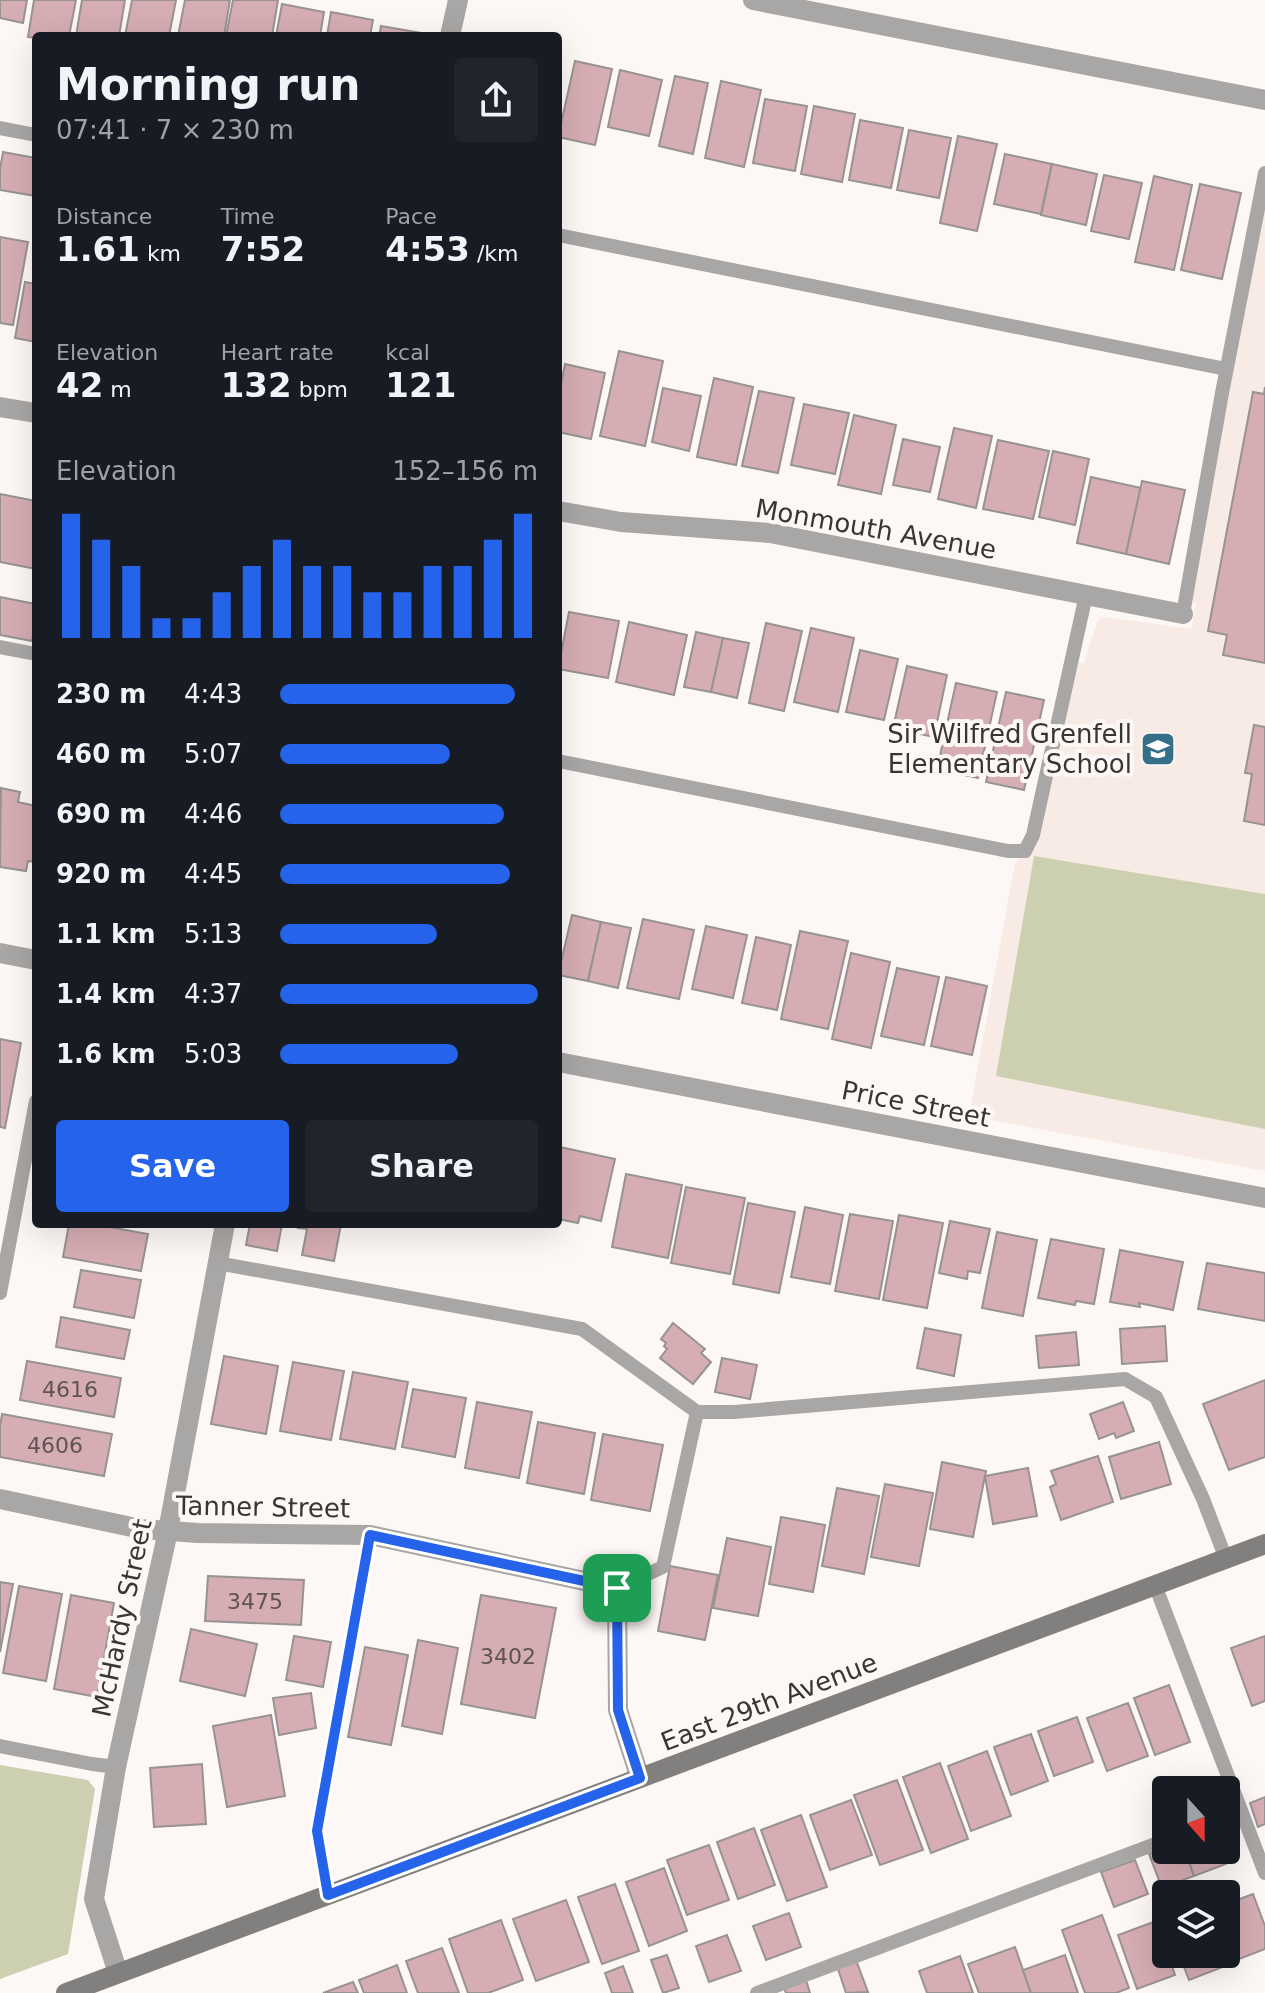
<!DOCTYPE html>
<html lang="en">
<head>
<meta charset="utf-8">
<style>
	:root { --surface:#171b24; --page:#20242c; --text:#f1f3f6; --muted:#9ea1a6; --accent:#2563eb }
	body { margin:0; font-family:"DejaVu Sans",sans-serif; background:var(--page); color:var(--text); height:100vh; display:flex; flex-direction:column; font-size:30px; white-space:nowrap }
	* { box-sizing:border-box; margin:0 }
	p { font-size:26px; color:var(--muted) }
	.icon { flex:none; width:44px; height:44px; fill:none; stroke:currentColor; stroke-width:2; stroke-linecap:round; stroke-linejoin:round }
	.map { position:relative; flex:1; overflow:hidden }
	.drawer { position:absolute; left:32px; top:32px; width:530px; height:1196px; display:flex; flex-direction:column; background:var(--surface); border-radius:8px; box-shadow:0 8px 32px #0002 }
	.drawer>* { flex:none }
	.needle { width:52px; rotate:159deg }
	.tools { position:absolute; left:1152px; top:1776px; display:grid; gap:16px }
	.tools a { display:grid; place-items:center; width:88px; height:88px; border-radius:8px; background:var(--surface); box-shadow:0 8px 32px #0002; font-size:40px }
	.pin { position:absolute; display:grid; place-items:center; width:68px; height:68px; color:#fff; margin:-34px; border-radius:16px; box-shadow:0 4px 12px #0006 }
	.round { display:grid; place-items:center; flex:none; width:84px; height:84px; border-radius:8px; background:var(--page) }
	.overview { display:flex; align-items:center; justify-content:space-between; height:136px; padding:0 24px }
	h1 { font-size:44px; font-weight:600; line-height:60px }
	.metrics { display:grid; grid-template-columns:repeat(3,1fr); gap:12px; height:136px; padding:8px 24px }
	.metrics div { display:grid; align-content:center }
	.metrics b { font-size:34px; font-weight:600 }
	.metrics small { font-size:22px; font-weight:400 }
	.metrics p { font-size:22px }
	.chart { height:224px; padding:16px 24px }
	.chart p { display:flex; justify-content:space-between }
	.chart svg { width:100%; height:144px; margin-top:8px; stroke:var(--accent); stroke-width:6 }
	.action { display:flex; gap:16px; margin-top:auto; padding:16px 24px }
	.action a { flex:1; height:92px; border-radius:8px; background:var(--accent); color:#fff; font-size:32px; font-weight:600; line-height:92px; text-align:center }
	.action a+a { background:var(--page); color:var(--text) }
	ul { padding:0 24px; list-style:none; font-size:26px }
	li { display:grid; grid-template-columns:128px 96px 1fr; align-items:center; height:60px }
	li i { height:20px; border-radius:10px; background:var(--accent) }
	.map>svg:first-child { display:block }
</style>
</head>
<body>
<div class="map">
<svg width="1265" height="1993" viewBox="0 0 1265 1993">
	<rect width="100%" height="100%" fill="#fdf8f6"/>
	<polygon fill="#f8ebe6" points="1265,173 1265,1171 969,1116 1015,863 1025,851 1070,661 1084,663 1097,622 1101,617 1106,617 1191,629 1196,603 1185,601"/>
	<g fill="#cdcfb1">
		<polygon points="1034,856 1265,894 1265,1129 996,1076"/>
		<polygon points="0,1765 88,1780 95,1789 68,1954 0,1979"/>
	</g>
	<g fill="#d5adb3" stroke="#989393" stroke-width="2">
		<polygon points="0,0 27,0 23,23 0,18"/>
		<polygon points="34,0 76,0 69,36 36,36 36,38 28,37"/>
		<polygon points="82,0 125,0 119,36 76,36"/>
		<polygon points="132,0 176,0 169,36 125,36"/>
		<polygon points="185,0 230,0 224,36 178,36"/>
		<polygon points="233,0 278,0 272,36 226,36"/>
		<polygon points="282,4 324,12 320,36 276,36"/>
		<polygon points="331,12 373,20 370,36 327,36"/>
		<polygon points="381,26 422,33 421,36 379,36"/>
		<polygon points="575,61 612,69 595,145 558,137"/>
		<polygon points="620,70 662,80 649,136 608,127"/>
		<polygon points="675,76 708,83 693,154 659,146"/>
		<polygon points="721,81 761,90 744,167 705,158"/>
		<polygon points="765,99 807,106 795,171 753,163"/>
		<polygon points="814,106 855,114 842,182 801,174"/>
		<polygon points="860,120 903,128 891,188 849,180"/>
		<polygon points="909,130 951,138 939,198 897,190"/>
		<polygon points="958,136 997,144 977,231 940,223"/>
		<polygon points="3,152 36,158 36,196 0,190 0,169"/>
		<polygon points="1005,154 1052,164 1041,214 994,204"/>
		<polygon points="1052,164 1097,174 1086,225 1041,215"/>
		<polygon points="1104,175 1142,183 1129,239 1091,231"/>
		<polygon points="1154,176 1192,185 1174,270 1135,262"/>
		<polygon points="1200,184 1241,193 1222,279 1181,270"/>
		<polygon points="0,237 28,242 13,325 0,323"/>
		<polygon points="25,282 36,284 36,342 15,338"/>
		<polygon points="619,351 663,361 645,446 600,436"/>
		<polygon points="565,364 605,373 591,439 558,432 558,398"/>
		<polygon points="714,378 753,387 736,465 697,457"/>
		<polygon points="1265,387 1265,663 1223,655 1227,635 1208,631 1253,392 1264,394"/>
		<polygon points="663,388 701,396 689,451 652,442"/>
		<polygon points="759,391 794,398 778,473 742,466"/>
		<polygon points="804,404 849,413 835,474 791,465"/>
		<polygon points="854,415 896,425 881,494 838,485"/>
		<polygon points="954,428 992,436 976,508 938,499"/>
		<polygon points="903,439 940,447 930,492 893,485"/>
		<polygon points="998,440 1049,451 1033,519 983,509"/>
		<polygon points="1053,451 1089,459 1075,525 1039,517"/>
		<polygon points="1091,477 1141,488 1126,554 1077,543"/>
		<polygon points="1142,481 1185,490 1169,564 1126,554"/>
		<polygon points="0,494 36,501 36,569 0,562"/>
		<polygon points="0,597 36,604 36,617 32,641 0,635"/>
		<polygon points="569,612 619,621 608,678 558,669"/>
		<polygon points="629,622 687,635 674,695 616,682"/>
		<polygon points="766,623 802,631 784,711 749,703"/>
		<polygon points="811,628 854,638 838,712 794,702"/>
		<polygon points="696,632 723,638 711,692 684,687"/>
		<polygon points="723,638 749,643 737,698 711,692"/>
		<polygon points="860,650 898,659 884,720 846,712"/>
		<polygon points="907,666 947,675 934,737 893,728"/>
		<polygon points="956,683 997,692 978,778 937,769"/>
		<polygon points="1006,692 1044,700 1024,790 986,782"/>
		<polygon points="1254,725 1265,727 1265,825 1244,821 1252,774 1245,773"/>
		<polygon points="1,788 20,792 18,802 36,806 36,862 28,861 26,871 0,867"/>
		<polygon points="572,915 601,922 588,981 558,975"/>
		<polygon points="643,919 694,930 679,999 627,988"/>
		<polygon points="601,922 631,928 618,988 588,981"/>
		<polygon points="706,926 747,935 733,998 692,989"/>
		<polygon points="800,931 848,941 828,1029 781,1019"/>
		<polygon points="756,937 791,945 777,1010 742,1003"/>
		<polygon points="851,953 890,962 871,1048 832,1039"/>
		<polygon points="897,968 939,977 924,1045 881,1036"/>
		<polygon points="946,977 987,986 972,1055 931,1046"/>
		<polygon points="0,1039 21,1043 5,1128 0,1127"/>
		<polygon points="560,1147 615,1159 601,1221 580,1216 578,1223 558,1219"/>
		<polygon points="626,1174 682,1185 668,1258 612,1247"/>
		<polygon points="686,1187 745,1198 730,1274 671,1263"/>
		<polygon points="748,1203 795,1212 779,1293 733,1284"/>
		<polygon points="805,1207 843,1215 830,1284 791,1277"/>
		<polygon points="850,1214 893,1221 879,1299 835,1291"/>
		<polygon points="899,1215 943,1223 927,1308 883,1300"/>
		<polygon points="950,1221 990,1229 980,1273 968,1271 967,1279 939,1273"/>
		<polygon points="69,1224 93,1224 148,1234 141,1271 63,1257"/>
		<polygon points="250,1224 292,1224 292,1226 282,1224 277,1251 246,1245"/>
		<polygon points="298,1224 341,1224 334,1261 302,1255 307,1229 298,1228"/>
		<polygon points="997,1232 1037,1240 1023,1316 982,1308"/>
		<polygon points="1051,1239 1104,1249 1094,1304 1076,1301 1075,1305 1038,1298"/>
		<polygon points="1120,1250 1183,1262 1173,1310 1139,1303 1140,1307 1110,1302"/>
		<polygon points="1207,1263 1265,1273 1265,1321 1198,1309"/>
		<polygon points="81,1270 141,1280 134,1318 74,1307"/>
		<polygon points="61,1317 130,1330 124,1359 56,1347"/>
		<polygon points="673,1323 705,1349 701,1353 711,1362 693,1384 660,1358 667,1349 664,1346 666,1343 661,1339"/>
		<polygon points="1165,1326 1167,1361 1122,1364 1120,1329"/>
		<polygon points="925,1328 961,1335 954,1376 917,1368"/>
		<polygon points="1076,1332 1079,1365 1039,1368 1036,1336"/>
		<polygon points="224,1356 278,1366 266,1434 211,1424"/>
		<polygon points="722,1358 757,1365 750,1399 715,1392"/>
		<polygon points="27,1361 121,1378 114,1417 20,1400"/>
		<polygon points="293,1362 344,1371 331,1440 280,1431"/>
		<polygon points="353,1372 408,1382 395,1449 340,1439"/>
		<polygon points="1265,1380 1265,1457 1229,1470 1203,1404"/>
		<polygon points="413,1389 466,1398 455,1457 402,1447"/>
		<polygon points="477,1402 532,1412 519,1478 465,1468"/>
		<polygon points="1123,1402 1134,1431 1116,1438 1114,1433 1099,1439 1090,1414"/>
		<polygon points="2,1414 112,1434 104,1476 0,1457 0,1426"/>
		<polygon points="538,1422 595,1433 584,1494 527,1483"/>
		<polygon points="603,1434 663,1445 650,1511 591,1500"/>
		<polygon points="1159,1442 1171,1484 1121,1499 1109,1457"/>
		<polygon points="1098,1456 1113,1502 1061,1520 1050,1487 1056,1484 1051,1471"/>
		<polygon points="942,1462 986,1471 973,1537 930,1529"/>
		<polygon points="1028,1468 1037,1516 993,1524 985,1476"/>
		<polygon points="885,1484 933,1493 919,1566 871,1557"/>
		<polygon points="837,1488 879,1496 864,1574 822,1566"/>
		<polygon points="781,1517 825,1525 813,1592 769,1584"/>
		<polygon points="727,1538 771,1547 758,1616 713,1608"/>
		<polygon points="670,1566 718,1575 705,1640 658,1631"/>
		<polygon points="208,1576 304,1580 301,1625 205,1621"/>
		<polygon points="0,1582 13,1584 0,1652"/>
		<polygon points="19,1586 62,1594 46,1681 3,1673"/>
		<polygon points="71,1595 114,1603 97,1697 54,1689"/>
		<polygon points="481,1595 556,1608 535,1718 461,1704"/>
		<polygon points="191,1629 257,1644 245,1696 180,1681"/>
		<polygon points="294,1636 331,1642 323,1687 286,1680"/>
		<polygon points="1265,1636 1265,1701 1252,1706 1231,1648"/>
		<polygon points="418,1640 458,1648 442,1734 402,1726"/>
		<polygon points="365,1647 408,1655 391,1745 348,1737"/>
		<polygon points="1169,1685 1190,1742 1155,1755 1134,1698"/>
		<polygon points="311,1693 316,1728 279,1735 273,1698"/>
		<polygon points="1128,1703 1148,1756 1107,1771 1087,1718"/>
		<polygon points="271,1715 285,1796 227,1807 213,1726"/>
		<polygon points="1077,1717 1093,1762 1054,1776 1038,1731"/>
		<polygon points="1031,1734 1048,1781 1011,1795 994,1747"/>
		<polygon points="987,1751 1011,1816 971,1831 948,1766"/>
		<polygon points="940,1763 968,1839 931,1853 903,1777"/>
		<polygon points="202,1764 206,1824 154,1827 150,1768"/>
		<polygon points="897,1780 923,1850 880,1865 854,1795"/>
		<polygon points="1265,1797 1265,1824 1258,1827 1250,1803"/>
		<polygon points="851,1800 872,1855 830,1870 810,1815"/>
		<polygon points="801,1815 827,1887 787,1901 761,1830"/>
		<polygon points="754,1828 775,1885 738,1899 717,1842"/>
		<polygon points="709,1845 729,1900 687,1915 667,1860"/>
		<polygon points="1166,1848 1166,1850 1185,1850 1194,1876 1162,1888 1149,1854"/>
		<polygon points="1185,1850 1221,1850 1226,1864 1194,1876"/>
		<polygon points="1135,1860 1148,1894 1114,1907 1101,1872"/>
		<polygon points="664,1868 687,1931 649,1946 626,1882"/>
		<polygon points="615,1884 639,1951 602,1964 578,1897"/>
		<polygon points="1253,1894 1265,1926 1265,1949 1234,1961 1226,1940 1226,1904"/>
		<polygon points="566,1900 589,1962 536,1981 513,1919"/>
		<polygon points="789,1913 801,1947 766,1960 753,1926"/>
		<polygon points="1102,1915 1129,1988 1116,1993 1085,1993 1062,1930"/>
		<polygon points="501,1920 523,1980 488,1993 468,1993 449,1939"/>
		<polygon points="1156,1921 1166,1949 1166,1954 1168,1954 1175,1975 1137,1989 1118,1935"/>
		<polygon points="727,1935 741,1971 709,1982 696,1946"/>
		<polygon points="1015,1947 1031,1993 979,1993 968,1964"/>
		<polygon points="442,1948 459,1993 418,1993 406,1961"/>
		<polygon points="1179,1954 1224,1954 1228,1965 1189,1980"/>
		<polygon points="667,1955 679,1988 663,1993 651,1960"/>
		<polygon points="1065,1955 1078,1993 1031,1993 1023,1970"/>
		<polygon points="960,1956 973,1993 927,1993 919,1971"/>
		<polygon points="856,1960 868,1992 846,1993 837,1966"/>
		<polygon points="397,1965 407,1993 364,1993 359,1980"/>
		<polygon points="623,1966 633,1993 612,1993 605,1973"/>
		<polygon points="805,1977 810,1993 786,1993 783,1985"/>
		<polygon points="353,1982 358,1993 323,1993"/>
	</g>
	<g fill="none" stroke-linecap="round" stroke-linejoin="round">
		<g stroke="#a9a7a6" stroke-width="14">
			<polyline points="0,128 36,135"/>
			<polyline points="558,235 1226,369"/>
			<polyline points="1183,614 1222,393 1265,173"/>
			<polyline points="0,647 36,654"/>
			<polyline points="558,761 1008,851 1025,851 1033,835 1086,595"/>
			<polyline points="217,1263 582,1329 697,1412 734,1412 1125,1379 1156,1397 1203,1499 1226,1559"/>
			<polyline points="0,1293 36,1101"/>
			<polyline points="1155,1585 1265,1873"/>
			<polyline points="617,1588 663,1567 697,1412"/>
			<polyline points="0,1746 92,1764 116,1767"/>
			<polyline points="328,1895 317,1831 370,1535"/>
			<polyline points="757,1993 1166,1840"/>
		</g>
		<g stroke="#a9a7a6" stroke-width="20">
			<polyline points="753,0 1265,100"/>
			<polyline points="450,36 458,0"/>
			<polyline points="0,407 36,413"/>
			<polyline points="558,511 621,522 770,533 1183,614"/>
			<polyline points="0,953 36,960"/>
			<polyline points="558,1062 1265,1198"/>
			<polyline points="0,1499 141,1529 198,1533 370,1535 617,1588 618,1710 640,1778"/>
			<polyline points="118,1973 94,1899 116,1767 168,1531 225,1224"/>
		</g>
		<polyline stroke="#82807e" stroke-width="20" points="66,1993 1265,1544"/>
	</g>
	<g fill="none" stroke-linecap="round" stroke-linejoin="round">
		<g stroke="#fff" stroke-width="16">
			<polygon id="route" points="370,1535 617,1588 618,1710 640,1778 328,1895 317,1831"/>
		</g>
		<use href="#route" stroke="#2563eb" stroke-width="10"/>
	</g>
	<defs>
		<g id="school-square" transform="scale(1.8)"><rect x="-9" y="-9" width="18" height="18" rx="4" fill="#366f88" stroke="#fdf8f6"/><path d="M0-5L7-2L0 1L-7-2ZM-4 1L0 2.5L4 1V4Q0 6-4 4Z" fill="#fff"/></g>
	</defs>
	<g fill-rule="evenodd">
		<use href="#school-square" x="1158" y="749"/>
	</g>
	<g text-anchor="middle" stroke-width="8" stroke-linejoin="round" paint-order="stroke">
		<g font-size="22" fill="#5f5454">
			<text x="70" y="1397">4616</text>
			<text x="55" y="1453">4606</text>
			<text x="255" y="1609">3475</text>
			<text x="508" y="1664">3402</text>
		</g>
		<g font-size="26" fill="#383635" stroke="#fdf8f6">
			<text transform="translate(876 529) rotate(10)" y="9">Monmouth Avenue</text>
			<text transform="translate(916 1104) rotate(11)" y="9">Price Street</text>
			<text transform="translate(263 1507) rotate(1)" y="9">Tanner Street</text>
			<text transform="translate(122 1618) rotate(-78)" y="9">McHardy Street</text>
			<text transform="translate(769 1702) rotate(-21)" y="9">East 29th Avenue</text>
		</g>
		<g font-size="26" fill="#383635" stroke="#fdf8f6" text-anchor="end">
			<text x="1132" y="743">Sir Wilfred Grenfell<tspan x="1132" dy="30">Elementary School</tspan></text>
		</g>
	</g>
</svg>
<div class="tools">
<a><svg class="needle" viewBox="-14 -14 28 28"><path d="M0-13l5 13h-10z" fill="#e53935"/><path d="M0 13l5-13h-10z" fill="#9ea1a6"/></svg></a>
<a><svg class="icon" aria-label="layers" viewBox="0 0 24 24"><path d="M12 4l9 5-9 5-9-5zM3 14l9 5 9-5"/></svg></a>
</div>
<div class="pin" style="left:617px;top:1588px;background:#1e9e55"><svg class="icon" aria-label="arrive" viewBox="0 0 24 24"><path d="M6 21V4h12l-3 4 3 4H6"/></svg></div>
<section class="drawer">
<div class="overview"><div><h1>Morning run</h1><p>07:41 · 7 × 230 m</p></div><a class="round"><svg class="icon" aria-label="share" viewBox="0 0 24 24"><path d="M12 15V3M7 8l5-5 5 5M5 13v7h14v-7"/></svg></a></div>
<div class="metrics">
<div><p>Distance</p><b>1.61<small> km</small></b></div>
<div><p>Time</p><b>7:52</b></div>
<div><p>Pace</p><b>4:53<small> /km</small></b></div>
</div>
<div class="metrics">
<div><p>Elevation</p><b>42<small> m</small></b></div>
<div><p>Heart rate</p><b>132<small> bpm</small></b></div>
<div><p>kcal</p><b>121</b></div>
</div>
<div class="chart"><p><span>Elevation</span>152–156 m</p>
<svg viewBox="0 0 160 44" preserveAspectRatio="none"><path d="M5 44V6M15 44V14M25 44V22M35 44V38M45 44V38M55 44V30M65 44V22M75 44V14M85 44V22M95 44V22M105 44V30M115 44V30M125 44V22M135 44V22M145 44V14M155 44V6"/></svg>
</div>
<ul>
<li><b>230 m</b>4:43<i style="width:91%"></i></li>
<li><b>460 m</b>5:07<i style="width:66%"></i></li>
<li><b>690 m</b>4:46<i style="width:87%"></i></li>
<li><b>920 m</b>4:45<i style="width:89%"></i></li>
<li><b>1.1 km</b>5:13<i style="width:61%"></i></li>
<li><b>1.4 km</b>4:37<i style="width:100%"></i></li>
<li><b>1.6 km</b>5:03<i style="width:69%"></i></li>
</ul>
<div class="action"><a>Save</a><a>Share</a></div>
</section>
</div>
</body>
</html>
